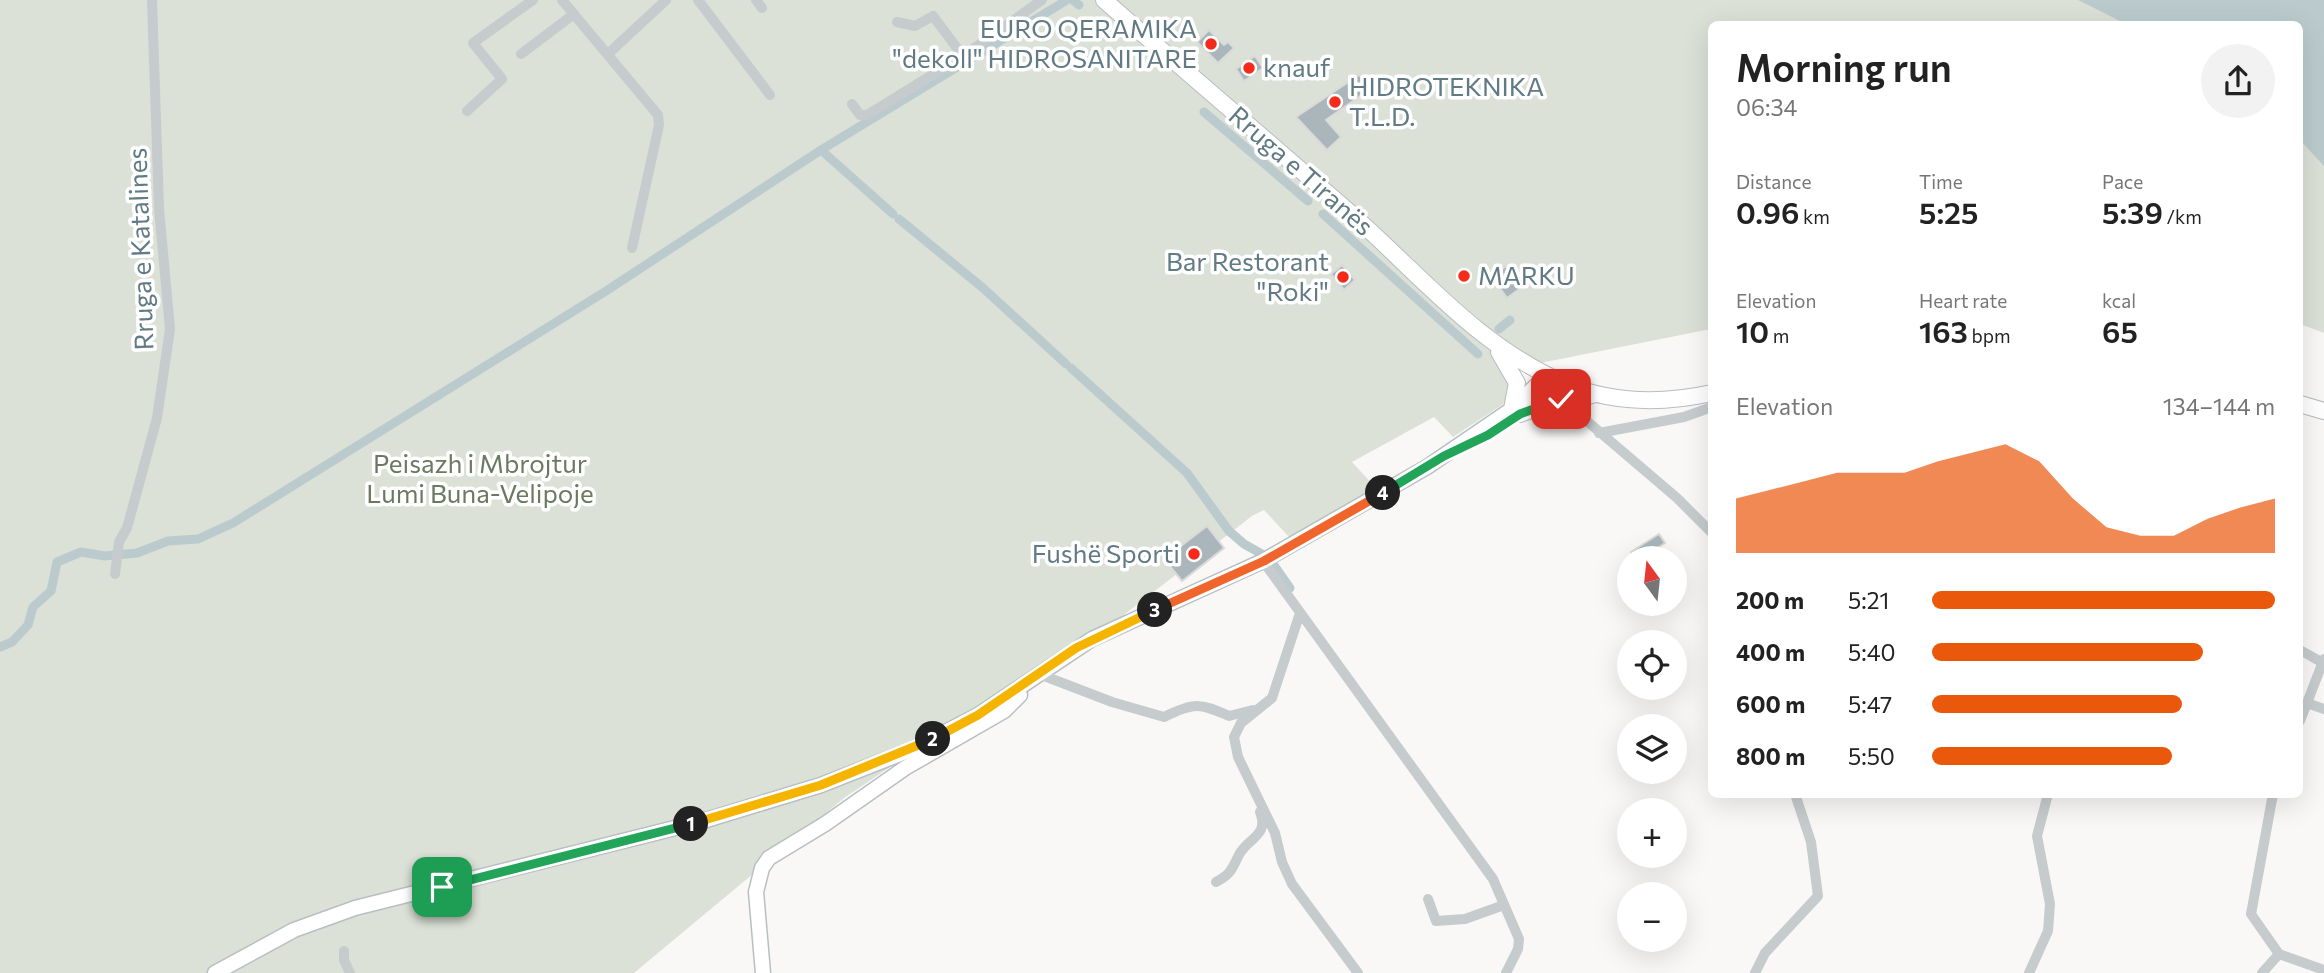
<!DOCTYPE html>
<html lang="en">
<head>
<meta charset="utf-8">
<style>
	:root { --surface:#fff; --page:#f2f2f2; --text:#222; --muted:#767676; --accent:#ea580c }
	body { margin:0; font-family:Commissioner,sans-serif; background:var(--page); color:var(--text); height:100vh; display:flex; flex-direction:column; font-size:26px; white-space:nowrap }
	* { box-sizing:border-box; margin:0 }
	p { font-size:23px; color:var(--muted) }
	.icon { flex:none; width:38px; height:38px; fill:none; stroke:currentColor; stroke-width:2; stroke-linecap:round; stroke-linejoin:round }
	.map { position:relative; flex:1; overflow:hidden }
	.sheet { position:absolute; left:1708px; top:21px; width:595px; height:777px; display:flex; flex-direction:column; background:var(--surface); border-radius:10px; box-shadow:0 7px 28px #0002 }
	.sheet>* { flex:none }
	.needle { width:46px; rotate:345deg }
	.tools { position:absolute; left:1617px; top:546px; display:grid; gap:14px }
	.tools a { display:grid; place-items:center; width:70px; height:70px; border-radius:50%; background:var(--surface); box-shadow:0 7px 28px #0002; font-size:35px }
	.pin { position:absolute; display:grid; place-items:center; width:60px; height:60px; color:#fff; margin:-30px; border-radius:14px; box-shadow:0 4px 10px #0006 }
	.km { position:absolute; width:35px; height:35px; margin:-18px; border-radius:50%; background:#222; color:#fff; font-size:19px; line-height:35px; text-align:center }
	.round { display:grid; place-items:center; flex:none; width:74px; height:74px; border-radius:37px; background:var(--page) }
	.overview { display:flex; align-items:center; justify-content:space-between; height:119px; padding:0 28px }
	h1 { font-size:38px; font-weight:600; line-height:52px }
	.figures { display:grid; grid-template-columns:repeat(3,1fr); gap:10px; height:119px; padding:7px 28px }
	.figures div { display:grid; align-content:center }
	.figures b { font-size:30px; font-weight:600 }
	.figures small { font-size:19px; font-weight:400 }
	.figures p { font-size:19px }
	.chart { height:196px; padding:14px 28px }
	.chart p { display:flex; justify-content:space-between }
	.chart svg { width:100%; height:126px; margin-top:7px; fill:var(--accent); opacity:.7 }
	ul { padding:0 28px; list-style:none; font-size:23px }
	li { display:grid; grid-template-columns:112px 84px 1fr; align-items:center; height:52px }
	li i { height:18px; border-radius:9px; background:var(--accent) }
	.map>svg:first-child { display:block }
</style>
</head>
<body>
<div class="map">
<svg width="2324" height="973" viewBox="0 0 2324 973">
	<rect width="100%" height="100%" fill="#f9f8f6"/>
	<polygon fill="#dbe1d6" points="0,0 2324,0 2324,333 2300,324 2300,24 1712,24 1711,329 1520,367 1505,376 1509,380 1510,395 1502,405 1453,437 1434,417 1352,462 1375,487 1291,539 1264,510 1252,516 1090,641 981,706 844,798 634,973 0,973"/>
	<polygon fill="#bbcbcd" points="2078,0 2324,0 2324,166 2300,140 2300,24 2126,24"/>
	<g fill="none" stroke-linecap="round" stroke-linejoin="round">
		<g stroke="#bbcbcd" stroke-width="9">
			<polyline points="1073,0 1079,5"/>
			<polyline points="1204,112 1308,201"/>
			<polyline points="821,150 893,214"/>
			<polyline points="1323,214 1478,354"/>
			<polyline points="899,219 983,288 1066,364"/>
			<polyline points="1499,329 1510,320"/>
			<polyline points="1071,368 1187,473 1229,531 1244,544 1269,558 1290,588"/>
			<polyline points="0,647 12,642 28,625 33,607 51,591 57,562 81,552 105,556 137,553 168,541 198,539 233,523 606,291 821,150 1067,0"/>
		</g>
	</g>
	<g fill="#aab6bb" stroke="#dadad8" stroke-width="2">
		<polygon points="1209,30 1224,45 1228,42 1234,48 1218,63 1197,42"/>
		<polygon points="1255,56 1263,68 1244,81 1236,69"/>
		<polygon points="1359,75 1373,87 1326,120 1341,137 1327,150 1296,117"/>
		<polygon points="1342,265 1355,280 1344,290 1331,274"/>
		<polygon points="1506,266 1522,287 1507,298 1492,277"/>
		<polygon points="1207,526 1224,548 1182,581 1164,559"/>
		<polygon points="1659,534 1665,543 1642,558 1635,558 1631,552"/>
	</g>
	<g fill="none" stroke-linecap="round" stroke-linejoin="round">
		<g stroke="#b8bfc3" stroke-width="17">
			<g id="secondary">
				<polyline points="1527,408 1550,388 1553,378"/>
				<polyline points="215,973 294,930 355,908 703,821 821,785 913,749 978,715 1092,639 1263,561 1427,467 1512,409 1547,375"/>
				<polyline points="763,973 756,892 762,868 769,858 825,824 905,768 1004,711 1020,695"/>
			</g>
		</g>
		<g stroke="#b6bdc0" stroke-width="18">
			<g id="primary">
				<path d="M1104 0C1185 71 1267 141 1348 211 1419 273 1478 347 1566 384 1614 404 1662 404 1712 393"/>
				<polyline points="1499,352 1517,383 1512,409"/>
				<polyline points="2300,404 2324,411"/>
				<polyline points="1520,414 1561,399 1592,395"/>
			</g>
		</g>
		<g stroke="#c6cbce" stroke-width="10">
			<polyline points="562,0 658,115 659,125 632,248"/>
			<polyline points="698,0 770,95"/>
			<polyline points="756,0 762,8"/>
			<polyline points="897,22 915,26 933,16 963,56"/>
			<polyline points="609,53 666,0"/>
			<polyline points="521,54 574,14"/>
			<polyline points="852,104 860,115 867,115 963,56 1042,0"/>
			<polyline points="467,111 502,79 473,43 533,0"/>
			<polyline points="1561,399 1677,498 1712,533"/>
			<polyline points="1599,433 1684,417 1712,407"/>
			<polyline points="1263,561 1493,879 1519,939 1518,949 1506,973"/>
			<polyline points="115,574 119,542 127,528 157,418 170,329 159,209 152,0"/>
			<polyline points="1300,613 1272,698 1241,723 1234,737 1238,757 1275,833 1282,862 1292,884 1358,973"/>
			<polyline points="2300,650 2323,663"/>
			<path d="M1039 674 1112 702 1164 717C1194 702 1200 703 1229 716L1253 710"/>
			<polyline points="2307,703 2324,709"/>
			<polyline points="2300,721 2324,659"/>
			<polyline points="2273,794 2251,914 2279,954 2324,970"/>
			<path d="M1216 882C1232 874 1232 868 1240 853 1250 837 1269 835 1260 812"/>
			<polyline points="1428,899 1436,921 1465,919 1504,905"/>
			<polyline points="344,951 344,960 350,973"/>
			<polyline points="1755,973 1765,953 1818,896 1811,842 1795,794"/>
			<polyline points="2029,973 2048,931 2050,904 2037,836 2048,794"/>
			<polyline points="2262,973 2279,954"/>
		</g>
		<use href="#secondary" stroke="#fff" stroke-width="14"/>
		<use href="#primary" stroke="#fff" stroke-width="16"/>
	</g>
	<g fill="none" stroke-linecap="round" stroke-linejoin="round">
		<g stroke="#fff" stroke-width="14">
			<polyline id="split-1" points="442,887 691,824"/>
		</g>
		<g stroke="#fff" stroke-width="14">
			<polyline id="split-2" points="691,824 821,785 933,739"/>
		</g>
		<g stroke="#fff" stroke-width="14">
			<polyline id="split-3" points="933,739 978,715 1076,648 1155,610"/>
		</g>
		<g stroke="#fff" stroke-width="14">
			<polyline id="split-4" points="1155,610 1264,561 1383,493"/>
		</g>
		<g stroke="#fff" stroke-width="14">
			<polyline id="split-5" points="1383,493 1444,456 1488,435 1520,414 1561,399"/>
		</g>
		<use href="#split-1" stroke="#22a559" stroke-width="9"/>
		<use href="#split-2" stroke="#f5b400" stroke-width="9"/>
		<use href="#split-3" stroke="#f5b400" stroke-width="9"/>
		<use href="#split-4" stroke="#f0652b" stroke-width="9"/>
		<use href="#split-5" stroke="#22a559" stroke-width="9"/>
	</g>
	<g fill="#f42b1a" stroke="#fff" stroke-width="2.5">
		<circle cx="1211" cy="44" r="7"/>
		<circle cx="1249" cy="68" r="7"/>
		<circle cx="1335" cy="102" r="7"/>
		<circle cx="1464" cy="276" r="7"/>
		<circle cx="1343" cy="277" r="7"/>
		<circle cx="1194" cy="554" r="7"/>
	</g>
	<g text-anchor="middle" stroke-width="7" stroke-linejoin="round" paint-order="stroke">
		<g font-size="26" fill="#617a84" stroke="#fff" text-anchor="end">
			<text x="1197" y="38">EURO QERAMIKA<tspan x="1197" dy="30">"dekoll" HIDROSANITARE</tspan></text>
			<text x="1263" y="77" text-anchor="start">knauf</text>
			<text x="1349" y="96" text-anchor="start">HIDROTEKNIKA<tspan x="1349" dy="30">T.L.D.</tspan></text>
			<text x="1329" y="271">Bar Restorant<tspan x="1329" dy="30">"Roki"</tspan></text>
			<text x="1478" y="285" text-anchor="start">MARKU</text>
			<text x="1180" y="563">Fushë Sporti</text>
		</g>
		<g font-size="26" fill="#617a84" stroke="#fff">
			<text transform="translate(1301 171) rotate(41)" y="9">Rruga e Tiranës</text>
			<text transform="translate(141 249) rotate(-92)" y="9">Rruga e Katalines</text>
		</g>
		<g font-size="26" fill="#697a60" stroke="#fff">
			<text x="480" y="473">Peisazh i Mbrojtur<tspan x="480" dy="30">Lumi Buna-Velipoje</tspan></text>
		</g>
	</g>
</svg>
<div class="tools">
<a><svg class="needle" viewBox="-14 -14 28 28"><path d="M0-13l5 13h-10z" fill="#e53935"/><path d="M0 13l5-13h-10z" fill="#767676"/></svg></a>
<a><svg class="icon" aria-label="locate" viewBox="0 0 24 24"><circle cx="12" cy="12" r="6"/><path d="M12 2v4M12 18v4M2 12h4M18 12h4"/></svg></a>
<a><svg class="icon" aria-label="layers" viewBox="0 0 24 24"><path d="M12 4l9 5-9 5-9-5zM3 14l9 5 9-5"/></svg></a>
<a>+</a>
<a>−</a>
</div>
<div class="pin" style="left:442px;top:887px;background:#1e9e55"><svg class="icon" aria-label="arrive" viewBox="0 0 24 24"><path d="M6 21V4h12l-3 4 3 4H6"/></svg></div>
<div class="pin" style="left:1561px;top:399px;background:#d93025"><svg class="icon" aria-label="check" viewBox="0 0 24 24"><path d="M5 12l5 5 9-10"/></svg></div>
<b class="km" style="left:691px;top:824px">1</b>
<b class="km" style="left:933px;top:739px">2</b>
<b class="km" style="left:1155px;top:610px">3</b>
<b class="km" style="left:1383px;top:493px">4</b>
<section class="sheet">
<div class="overview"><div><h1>Morning run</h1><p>06:34</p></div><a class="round"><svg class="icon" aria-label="share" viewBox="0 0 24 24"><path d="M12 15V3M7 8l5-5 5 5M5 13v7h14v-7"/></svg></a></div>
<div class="figures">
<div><p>Distance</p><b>0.96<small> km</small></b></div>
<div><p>Time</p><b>5:25</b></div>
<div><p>Pace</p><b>5:39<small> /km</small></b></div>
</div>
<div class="figures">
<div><p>Elevation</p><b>10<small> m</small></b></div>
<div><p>Heart rate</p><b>163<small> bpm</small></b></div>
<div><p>kcal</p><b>65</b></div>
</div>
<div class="chart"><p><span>Elevation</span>134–144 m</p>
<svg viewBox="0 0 160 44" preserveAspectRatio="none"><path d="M0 44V25L10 22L20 19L30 16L40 16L50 16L60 12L70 9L80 6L90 12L100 25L110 35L120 38L130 38L140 32L150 28L160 25V44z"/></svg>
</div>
<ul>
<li><b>200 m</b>5:21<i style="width:100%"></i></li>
<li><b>400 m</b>5:40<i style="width:79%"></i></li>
<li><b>600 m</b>5:47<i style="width:73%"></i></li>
<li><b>800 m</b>5:50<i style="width:70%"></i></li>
</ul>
</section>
</div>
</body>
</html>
